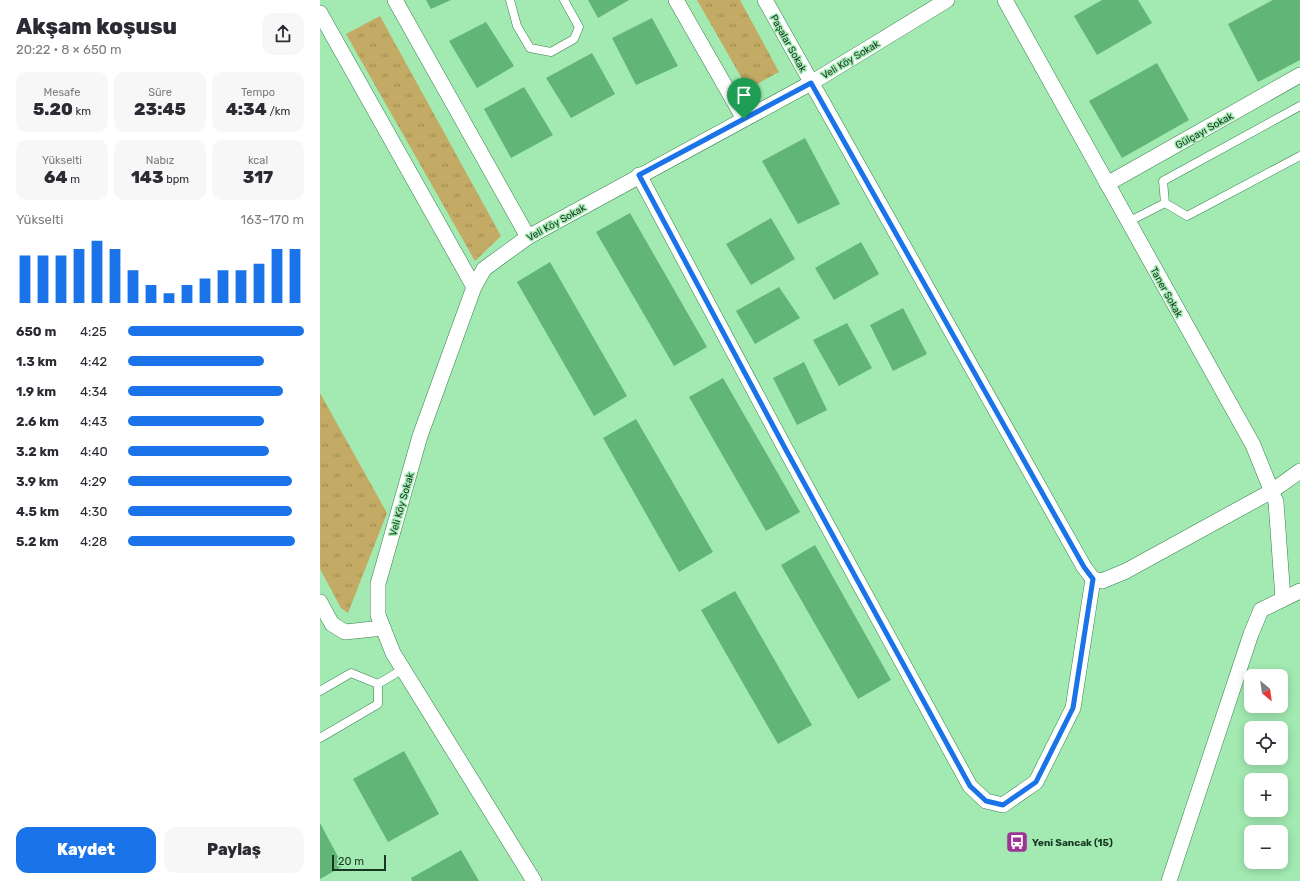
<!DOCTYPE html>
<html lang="tr">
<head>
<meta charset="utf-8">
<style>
	:root { --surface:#fff; --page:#f7f7f7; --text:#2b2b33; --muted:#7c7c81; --accent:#1a73e8 }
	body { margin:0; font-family:Rubik,sans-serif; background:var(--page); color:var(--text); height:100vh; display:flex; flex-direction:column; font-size:15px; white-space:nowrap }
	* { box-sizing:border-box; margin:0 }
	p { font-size:13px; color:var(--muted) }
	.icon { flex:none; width:22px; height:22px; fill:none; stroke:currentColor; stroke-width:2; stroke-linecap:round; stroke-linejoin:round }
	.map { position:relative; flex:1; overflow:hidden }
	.side { display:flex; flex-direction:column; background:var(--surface); width:320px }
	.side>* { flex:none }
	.needle { width:26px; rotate:151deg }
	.controls { position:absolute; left:924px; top:669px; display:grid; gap:8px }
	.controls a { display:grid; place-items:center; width:44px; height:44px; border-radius:8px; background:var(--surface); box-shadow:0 2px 10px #0003; font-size:20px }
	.scale { position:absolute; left:12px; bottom:10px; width:54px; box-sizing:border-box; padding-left:4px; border:2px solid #183621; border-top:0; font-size:11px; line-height:14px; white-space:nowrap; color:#183621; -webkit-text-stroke:3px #a2eab2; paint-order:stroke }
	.pin { position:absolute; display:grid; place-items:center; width:34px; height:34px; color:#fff; margin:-41px -17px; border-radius:50% 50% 50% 0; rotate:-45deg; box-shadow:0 0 4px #0007 }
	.pin .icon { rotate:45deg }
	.round { display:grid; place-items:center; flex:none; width:42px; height:42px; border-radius:12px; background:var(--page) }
	.head { display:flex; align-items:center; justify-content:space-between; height:68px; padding:0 16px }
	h1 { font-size:22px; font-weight:800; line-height:30px }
	.stats { display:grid; grid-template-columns:repeat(3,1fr); gap:6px; height:68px; padding:4px 16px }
	.stats div { display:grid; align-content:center; border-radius:10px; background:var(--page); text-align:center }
	.stats b { font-size:17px; font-weight:800 }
	.stats small { font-size:11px; font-weight:400 }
	.stats p { font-size:11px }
	.chart { height:112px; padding:8px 16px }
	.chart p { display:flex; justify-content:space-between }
	.chart svg { width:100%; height:72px; margin-top:4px; stroke:var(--accent); stroke-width:6 }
	.primary-button { display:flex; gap:8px; margin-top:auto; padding:8px 16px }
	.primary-button a { flex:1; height:46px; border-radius:12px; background:var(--accent); color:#fff; font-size:16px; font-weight:800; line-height:46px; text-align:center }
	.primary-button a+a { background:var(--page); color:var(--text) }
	ul { padding:0 16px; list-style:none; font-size:13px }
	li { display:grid; grid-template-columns:64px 48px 1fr; align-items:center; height:30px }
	li i { height:10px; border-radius:5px; background:var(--accent) }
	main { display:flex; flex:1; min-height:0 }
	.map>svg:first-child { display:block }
</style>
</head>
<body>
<main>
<section class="side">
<div class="head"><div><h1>Akşam koşusu</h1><p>20:22 · 8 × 650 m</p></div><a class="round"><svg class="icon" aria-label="share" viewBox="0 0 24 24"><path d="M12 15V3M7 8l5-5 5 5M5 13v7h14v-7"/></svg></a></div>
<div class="stats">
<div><p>Mesafe</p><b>5.20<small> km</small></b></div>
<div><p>Süre</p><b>23:45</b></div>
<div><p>Tempo</p><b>4:34<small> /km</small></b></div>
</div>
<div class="stats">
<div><p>Yükselti</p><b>64<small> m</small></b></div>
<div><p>Nabız</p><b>143<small> bpm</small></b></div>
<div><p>kcal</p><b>317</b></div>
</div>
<div class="chart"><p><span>Yükselti</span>163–170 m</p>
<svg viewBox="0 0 160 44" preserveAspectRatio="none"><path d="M5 44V15M15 44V15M25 44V15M35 44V11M45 44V6M55 44V11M65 44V24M75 44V33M85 44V38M95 44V33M105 44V29M115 44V24M125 44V24M135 44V20M145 44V11M155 44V11"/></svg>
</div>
<ul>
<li><b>650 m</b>4:25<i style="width:100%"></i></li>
<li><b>1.3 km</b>4:42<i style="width:77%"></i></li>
<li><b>1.9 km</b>4:34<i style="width:88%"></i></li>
<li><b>2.6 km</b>4:43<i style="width:77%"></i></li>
<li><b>3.2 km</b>4:40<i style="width:80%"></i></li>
<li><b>3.9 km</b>4:29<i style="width:93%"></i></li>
<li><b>4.5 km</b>4:30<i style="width:93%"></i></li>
<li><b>5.2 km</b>4:28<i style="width:95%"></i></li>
</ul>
<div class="primary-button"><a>Kaydet</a><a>Paylaş</a></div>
</section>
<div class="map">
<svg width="980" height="881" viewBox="0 0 980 881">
	<defs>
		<pattern id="grass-tufts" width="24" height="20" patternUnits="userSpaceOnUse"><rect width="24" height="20" fill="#c3ab65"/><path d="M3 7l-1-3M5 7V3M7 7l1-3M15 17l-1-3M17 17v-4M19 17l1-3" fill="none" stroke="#9d8c53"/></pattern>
	</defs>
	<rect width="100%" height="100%" fill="#a2eab2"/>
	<g fill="url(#grass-tufts)">
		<polygon points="377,0 420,0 459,72 428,89"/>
		<polygon points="60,16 181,236 155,261 26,34"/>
		<polygon points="0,393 67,513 28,613 21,608 0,569"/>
	</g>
	<g fill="#60b577">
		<polygon points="106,0 131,0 111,9"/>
		<polygon points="268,0 309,0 278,18"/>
		<polygon points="782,0 818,0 832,23 777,55 754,16"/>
		<polygon points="953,0 980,0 980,60 938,82 908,24"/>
		<polygon points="332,18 358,66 316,85 292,38"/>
		<polygon points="166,22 194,66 157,88 129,41"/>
		<polygon points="272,53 295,94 251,118 226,78"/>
		<polygon points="837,63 869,120 802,158 769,101"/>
		<polygon points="204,87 233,135 191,158 164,109"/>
		<polygon points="485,138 520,204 478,224 442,161"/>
		<polygon points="310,213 387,347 354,366 276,232"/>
		<polygon points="451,218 475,259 431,285 406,244"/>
		<polygon points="541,242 559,274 514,300 495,268"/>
		<polygon points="230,262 307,396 274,416 197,282"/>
		<polygon points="459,287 480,318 435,344 416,311"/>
		<polygon points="583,308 607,354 573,371 550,325"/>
		<polygon points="527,323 552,368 519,386 493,340"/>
		<polygon points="484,362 507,410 477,425 453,378"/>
		<polygon points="403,378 480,512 446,531 369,397"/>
		<polygon points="316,419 393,552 359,572 283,438"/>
		<polygon points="495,545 571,680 538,699 461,565"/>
		<polygon points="415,591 492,725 458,744 381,610"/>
		<polygon points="84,751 119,814 68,842 33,779"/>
		<polygon points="0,823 23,866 0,879"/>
		<polygon points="141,850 159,881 92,881 91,878"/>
	</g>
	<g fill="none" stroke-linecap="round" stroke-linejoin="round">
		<g stroke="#387e4d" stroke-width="9">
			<g id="lane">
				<polyline points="190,0 197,26 210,48 231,52 254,39 259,27 244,0"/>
				<polyline points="980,106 843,181 845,203 867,216 980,156"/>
				<polyline points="808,222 845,203"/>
				<polyline points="58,684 83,669"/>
				<polyline points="0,691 31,673 58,684"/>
				<polyline points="0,738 58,704 58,684"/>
			</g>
		</g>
		<g stroke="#387e4d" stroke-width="16">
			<g id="street">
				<polyline points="75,0 208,237"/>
				<polyline points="356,0 424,119"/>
				<polyline points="445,0 764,567 773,579 782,581 806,571 952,491 980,471"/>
				<polyline points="685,0 933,445 956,502 963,599"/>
				<polyline points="0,13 154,287"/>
				<polyline points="319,175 466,450 650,786 666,801 683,805 716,782 753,708 773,579"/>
				<polyline points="787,184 980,75"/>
				<polyline points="0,602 12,624 25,632 63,628"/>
				<polyline points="214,881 73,653 58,615 58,584 100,436 154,287 164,269 208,237 491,83 627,0"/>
				<polyline points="849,881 931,634 941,610 980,591"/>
			</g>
		</g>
		<use href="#lane" stroke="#fff" stroke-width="8"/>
		<use href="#street" stroke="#fff" stroke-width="15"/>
	</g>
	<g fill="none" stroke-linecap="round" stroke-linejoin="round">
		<g stroke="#fff" stroke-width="8">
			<polygon id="route" points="491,83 764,567 773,579 753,708 716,782 683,805 666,801 650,786 466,450 319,175"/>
		</g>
		<use href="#route" stroke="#1a73e8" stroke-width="5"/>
	</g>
	<defs>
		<g id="bus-square" transform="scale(1.15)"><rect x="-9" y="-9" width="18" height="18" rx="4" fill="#9d3395" stroke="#a2eab2"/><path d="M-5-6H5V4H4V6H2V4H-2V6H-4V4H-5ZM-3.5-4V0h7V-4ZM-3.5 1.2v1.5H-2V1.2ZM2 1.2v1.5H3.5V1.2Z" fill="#fff"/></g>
	</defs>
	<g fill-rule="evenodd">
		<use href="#bus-square" x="697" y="842"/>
	</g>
	<g text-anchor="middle" stroke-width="3" stroke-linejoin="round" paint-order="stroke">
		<g font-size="10" fill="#183621" stroke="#a2eab2">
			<text transform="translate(469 43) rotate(61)" y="4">Paşalar Sokak</text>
			<text transform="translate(530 59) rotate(-31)" y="4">Veli Köy Sokak</text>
			<text transform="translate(884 130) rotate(-29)" y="4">Gülçayı Sokak</text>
			<text transform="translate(236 222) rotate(-29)" y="4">Veli Köy Sokak</text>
			<text transform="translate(847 292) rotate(61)" y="4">Taner Sokak</text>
			<text transform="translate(81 504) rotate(-74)" y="4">Veli Köy Sokak</text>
		</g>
		<g font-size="10" font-weight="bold" fill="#183621" stroke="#a2eab2" text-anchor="start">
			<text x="712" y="846">Yeni Sancak (15)</text>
		</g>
	</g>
</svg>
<div class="controls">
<a><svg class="needle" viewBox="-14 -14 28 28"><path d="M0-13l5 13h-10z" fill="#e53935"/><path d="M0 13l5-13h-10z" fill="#7c7c81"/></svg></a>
<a><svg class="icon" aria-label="locate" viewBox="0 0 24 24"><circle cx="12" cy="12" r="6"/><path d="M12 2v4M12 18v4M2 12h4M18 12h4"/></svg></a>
<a>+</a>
<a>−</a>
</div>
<div class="scale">20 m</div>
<div class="pin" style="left:424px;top:119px;background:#1e9e55"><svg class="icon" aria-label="arrive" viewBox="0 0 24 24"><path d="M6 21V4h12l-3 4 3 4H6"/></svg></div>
</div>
</main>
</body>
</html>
